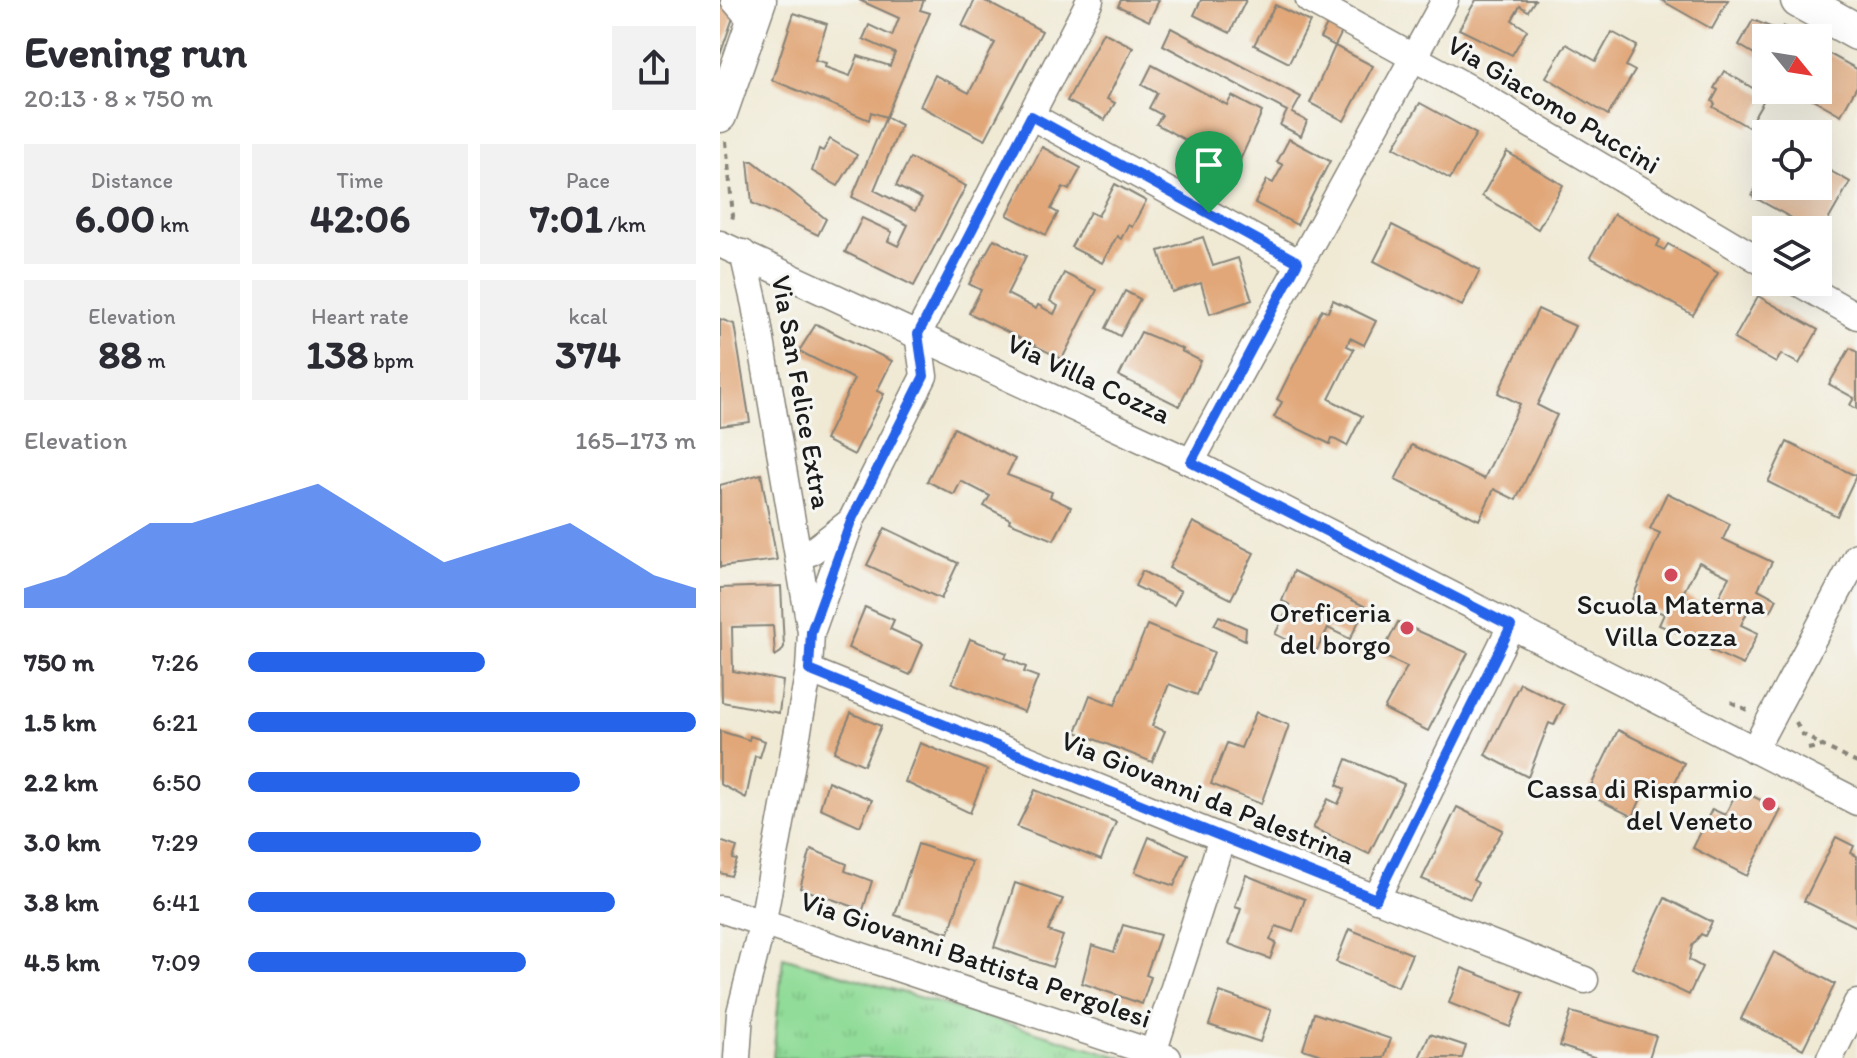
<!DOCTYPE html>
<html lang="en">
<head>
<meta charset="utf-8">
<style>
	:root { --surface:#fff; --page:#f2f2f3; --text:#2b2b33; --muted:#7c7c81; --accent:#2563eb }
	body { margin:0; font-family:Itim,sans-serif; background:var(--page); color:var(--text); height:100vh; display:flex; flex-direction:column; font-size:30px; white-space:nowrap }
	* { box-sizing:border-box; margin:0 }
	p { font-size:26px; color:var(--muted) }
	.icon { flex:none; width:44px; height:44px; fill:none; stroke:currentColor; stroke-width:2; stroke-linecap:round; stroke-linejoin:round }
	.map { position:relative; flex:1; overflow:hidden }
	.details { display:flex; flex-direction:column; background:var(--surface); width:720px }
	.details>* { flex:none }
	.needle { width:52px; rotate:120deg }
	.fabs { position:absolute; left:1032px; top:24px; display:grid; gap:16px }
	.fabs a { display:grid; place-items:center; width:80px; height:80px; border-radius:0px; background:var(--surface); box-shadow:0 8px 32px #0002; font-size:40px }
	.pin { position:absolute; display:grid; place-items:center; width:68px; height:68px; color:#fff; margin:-82px -34px; border-radius:50% 50% 50% 0; rotate:-45deg; box-shadow:0 0 8px #0007 }
	.pin .icon { rotate:45deg }
	.round { display:grid; place-items:center; flex:none; width:84px; height:84px; border-radius:0px; background:var(--page) }
	.overview { display:flex; align-items:center; justify-content:space-between; height:136px; padding:0 24px }
	h1 { font-size:44px; font-weight:700; line-height:60px }
	.figures { display:grid; grid-template-columns:repeat(3,1fr); gap:12px; height:136px; padding:8px 24px }
	.figures div { display:grid; align-content:center; border-radius:0px; background:var(--page); text-align:center }
	.figures b { font-size:40px; font-weight:700 }
	.figures small { font-size:22px; font-weight:400 }
	.figures p { font-size:22px }
	.chart { height:224px; padding:16px 24px }
	.chart p { display:flex; justify-content:space-between }
	.chart svg { width:100%; height:144px; margin-top:8px; fill:var(--accent); opacity:.7 }
	ul { padding:0 24px; list-style:none; font-size:26px }
	li { display:grid; grid-template-columns:128px 96px 1fr; align-items:center; height:60px }
	li i { height:20px; border-radius:10px; background:var(--accent) }
	main { display:flex; flex:1; min-height:0 }
	.map>svg:first-child { display:block }
</style>
</head>
<body>
<main>
<section class="details">
<div class="overview"><div><h1>Evening run</h1><p>20:13 · 8 × 750 m</p></div><a class="round"><svg class="icon" aria-label="share" viewBox="0 0 24 24"><path d="M12 15V3M7 8l5-5 5 5M5 13v7h14v-7"/></svg></a></div>
<div class="figures">
<div><p>Distance</p><b>6.00<small> km</small></b></div>
<div><p>Time</p><b>42:06</b></div>
<div><p>Pace</p><b>7:01<small> /km</small></b></div>
</div>
<div class="figures">
<div><p>Elevation</p><b>88<small> m</small></b></div>
<div><p>Heart rate</p><b>138<small> bpm</small></b></div>
<div><p>kcal</p><b>374</b></div>
</div>
<div class="chart"><p><span>Elevation</span>165–173 m</p>
<svg viewBox="0 0 160 44" preserveAspectRatio="none"><path d="M0 44V38L10 34L20 26L30 18L40 18L50 14L60 10L70 6L80 14L90 22L100 30L110 26L120 22L130 18L140 26L150 34L160 38V44z"/></svg>
</div>
<ul>
<li><b>750 m</b>7:26<i style="width:53%"></i></li>
<li><b>1.5 km</b>6:21<i style="width:100%"></i></li>
<li><b>2.2 km</b>6:50<i style="width:74%"></i></li>
<li><b>3.0 km</b>7:29<i style="width:52%"></i></li>
<li><b>3.8 km</b>6:41<i style="width:82%"></i></li>
<li><b>4.5 km</b>7:09<i style="width:62%"></i></li>
</ul>
</section>
<div class="map">
<svg width="1137" height="1058" viewBox="0 0 1137 1058">
	<defs>
		<pattern id="park-tufts" width="24" height="20" patternUnits="userSpaceOnUse" patternTransform="scale(2)"><rect width="24" height="20" fill="#91dc98"/><path d="M3 7l-1-3M5 7V3M7 7l1-3M15 17l-1-3M17 17v-4M19 17l1-3" fill="none" stroke="#7cbc82"/></pattern>
	</defs>
	<rect width="100%" height="100%" fill="#f6f6f2"/>
	<filter id="ink" filterUnits="userSpaceOnUse"><feTurbulence type="fractalNoise" baseFrequency=".0125" numOctaves="2"/><feDisplacementMap in="SourceGraphic" scale="16" xChannelSelector="R" yChannelSelector="G"/><feConvolveMatrix kernelMatrix="1 2 1 2 8 2 1 2 1" color-interpolation-filters="sRGB"/></filter>
	<filter id="wash" filterUnits="userSpaceOnUse"><feTurbulence type="fractalNoise" baseFrequency=".006" numOctaves="4" result="noise"/><feDisplacementMap in="SourceGraphic" scale="32" xChannelSelector="R" yChannelSelector="G"/><feGaussianBlur stdDeviation="1.8" result="paint"/><feColorMatrix in="noise" values="0 0 0 0 0 0 0 0 0 0 0 0 0 0 0 0 0 1.4 0 .05"/><feComposite in="paint" operator="in"/></filter>
	<g filter="url(#wash)">
		<rect width="100%" height="100%" fill="#f0ead5"/>
		<polygon fill="url(#park-tufts)" stroke="#567c5a" stroke-width="2" points="63,957 404,1058 53,1058"/>
		<g id="blocks">
			<g fill="#e1a779" fill-rule="evenodd">
				<polygon points="0,0 15,12 0,55"/>
				<polygon points="139,0 204,0 200,10 210,13 166,117 151,112 149,120 52,80 74,13 107,24 95,60 106,63 105,67 130,76 138,56 170,66 175,53 143,39 149,25 172,36 179,18"/>
				<polygon points="255,0 263,0 322,31 265,140 200,106 215,75 249,93 275,43 242,26"/>
				<polygon points="401,0 439,0 429,21 398,6"/>
				<polygon points="481,0 526,0 510,33 474,15"/>
				<polygon points="756,0 815,0 808,11 800,6 792,20 807,30 792,55 739,29"/>
				<polygon points="941,0 1008,0 992,29"/>
				<polygon points="555,5 590,22 569,63 534,45"/>
				<polygon points="1033,20 1060,31 1063,26 1077,34 1075,38 1046,38 1046,61 1019,45"/>
				<polygon points="609,21 624,28 615,46 600,38"/>
				<polygon points="451,28 581,97 572,113 587,121 581,136 560,125 567,111 443,45"/>
				<polygon points="383,32 413,47 387,99 395,103 385,120 347,101"/>
				<polygon points="892,32 917,46 906,66 915,71 888,115 826,77 846,44 876,61"/>
				<polygon points="615,46 653,66 624,121 590,103"/>
				<polygon points="1106,52 1137,69 1137,86 1121,115 1082,93 1084,90 1098,90 1098,66"/>
				<polygon points="432,65 507,105 512,96 542,112 514,173 477,154 480,148 436,124 442,115 429,108 437,93 422,85"/>
				<polygon points="1004,71 1046,96 1028,127 993,107 995,104 992,101 998,90 994,88"/>
				<polygon points="700,103 756,134 730,179 674,147"/>
				<polygon points="166,117 181,125 154,190 195,211 202,199 176,186 190,158 246,186 194,286 125,252 142,218 172,232 168,241 178,246 188,225 132,197"/>
				<polygon points="110,139 137,155 118,186 92,171 99,149 103,151"/>
				<polygon points="569,139 610,161 577,225 535,203 547,180 553,183 563,165 557,162"/>
				<polygon points="322,147 361,168 349,190 343,187 331,209 338,213 326,235 287,215"/>
				<polygon points="787,152 843,185 818,229 762,196"/>
				<polygon points="28,161 33,161 106,219 98,235 32,203"/>
				<polygon points="1046,165 1046,186 1098,186 1103,167 1130,182 1106,224 1100,230 1093,230 1032,196"/>
				<polygon points="395,184 426,201 412,227 408,225 401,239 397,236 382,263 351,247 370,212 378,216"/>
				<polygon points="894,214 940,240 937,246 944,250 948,244 998,273 973,315 870,257"/>
				<polygon points="672,225 760,270 742,306 654,261"/>
				<polygon points="483,237 493,266 518,258 532,300 490,314 481,283 452,292 439,251"/>
				<polygon points="274,239 306,256 287,294 316,309 318,305 334,314 338,306 330,301 344,273 377,290 342,359 249,313 261,290 249,284"/>
				<polygon points="405,291 420,299 400,336 386,328"/>
				<polygon points="1038,296 1098,330 1079,364 1061,354 1056,363 1014,339"/>
				<polygon points="613,300 656,321 644,345 630,338 627,346 634,349 609,399 642,416 627,446 612,438 610,444 554,417 562,402 557,399 602,309 608,312"/>
				<polygon points="818,309 855,326 817,405 837,415 796,500 774,489 759,520 675,480 692,445 764,479 800,404 778,393"/>
				<polygon points="0,319 14,324 30,422 0,426"/>
				<polygon points="96,324 172,361 157,391 164,394 134,455 105,440 134,379 79,351"/>
				<polygon points="421,332 463,349 461,351 481,361 459,406 399,376"/>
				<polygon points="1130,348 1137,352 1137,409 1130,405 1134,398 1109,384"/>
				<polygon points="234,428 295,459 287,475 332,492 330,497 351,507 334,540 289,522 290,519 264,506 270,496 241,481 234,495 207,481"/>
				<polygon points="1067,442 1136,476 1117,516 1048,482"/>
				<polygon points="41,474 57,560 0,567 0,485"/>
				<path d="M947 493 1010 524 1003 539 1052 562 1038 589 1057 599 1051 611 1032 602 1021 625 1038 633 1023 665 990 650 991 647 939 625 944 614 912 599 940 533 930 529ZM979 562 1009 577 992 610 962 595Z"/>
				<polygon points="473,522 534,553 511,599 449,568"/>
				<polygon points="165,528 238,563 221,599 147,565"/>
				<polygon points="422,571 461,591 454,605 415,586"/>
				<polygon points="574,571 646,607 630,639 608,628 595,654 555,634 570,605 562,601"/>
				<polygon points="61,586 64,647 61,652 55,656 53,626 12,627 13,671 63,681 59,713 2,702 0,588"/>
				<polygon points="145,607 174,620 170,629 203,644 190,675 128,648"/>
				<polygon points="499,616 526,628 525,640 494,625"/>
				<polygon points="678,622 748,653 708,731 664,709 687,667 661,655"/>
				<polygon points="427,625 494,652 477,695 449,684 432,726 445,731 432,762 356,732 370,695 395,705"/>
				<polygon points="250,639 287,653 285,658 306,667 304,672 318,677 304,712 232,683"/>
				<polygon points="800,683 844,705 834,725 829,723 808,777 765,755"/>
				<polygon points="536,712 569,725 541,804 491,784 507,743 521,748"/>
				<polygon points="131,713 161,726 144,765 114,752"/>
				<polygon points="898,730 964,763 950,793 925,781 922,787 925,789 913,817 867,794"/>
				<polygon points="0,731 29,740 30,736 45,741 40,757 35,756 26,798 0,784"/>
				<polygon points="200,743 267,770 250,813 185,782"/>
				<polygon points="627,759 684,784 649,854 593,828 608,799 618,804 625,789 617,785"/>
				<polygon points="108,781 152,800 140,826 100,808"/>
				<polygon points="1018,789 1061,810 1027,876 973,848 992,809 1005,815"/>
				<polygon points="315,790 396,822 381,860 297,827"/>
				<polygon points="737,807 783,830 753,880 758,883 750,899 702,879"/>
				<polygon points="429,837 468,854 454,886 415,872"/>
				<polygon points="1116,837 1134,846 1131,853 1137,856 1137,927 1084,901"/>
				<polygon points="0,841 17,847 13,859 17,860 11,876 0,873"/>
				<polygon points="198,844 252,862 229,933 175,915"/>
				<polygon points="91,849 127,864 125,871 152,881 143,910 80,888"/>
				<polygon points="526,875 585,899 573,932 556,926 550,940 556,943 550,959 509,944 521,909 515,907"/>
				<polygon points="295,883 343,899 328,931 343,936 332,967 274,947"/>
				<polygon points="945,898 992,922 985,936 981,934 972,946 969,960 982,967 969,995 912,968"/>
				<polygon points="403,925 440,935 426,975 431,977 422,1004 362,983 372,945 394,952"/>
				<polygon points="629,929 692,954 678,987 616,962"/>
				<polygon points="1054,952 1115,984 1083,1049 1021,1019"/>
				<polygon points="742,968 804,992 790,1027 729,1003"/>
				<polygon points="500,992 551,1010 540,1042 489,1025"/>
				<polygon points="851,1012 936,1036 929,1058 877,1058 840,1046"/>
				<polygon points="594,1013 671,1039 664,1058 611,1058 583,1049"/>
				<polygon points="710,1034 746,1046 742,1058 699,1058"/>
			</g>
		</g>
	</g>
	<g filter="url(#ink)">
		<use href="#blocks" fill-opacity="0" stroke="#868378" stroke-width="2"/>
		<g fill="none" stroke-linecap="round" stroke-linejoin="round">
			<g stroke="#868378" stroke-width="29">
				<g id="minor">
					<polyline points="14,0 33,22"/>
					<polyline points="589,0 749,88 1046,264"/>
					<polyline points="311,116 578,262"/>
					<polyline points="0,244 471,462 1137,802"/>
					<polyline points="1077,282 1137,316"/>
					<polyline points="471,462 725,0"/>
					<polyline points="78,555 91,552 131,521"/>
					<polyline points="92,630 131,521 204,376 198,334 370,0"/>
					<polyline points="89,670 502,838 865,980"/>
					<polyline points="1034,750 1137,556"/>
					<polyline points="656,899 791,626"/>
					<polyline points="0,909 448,1058"/>
					<polyline points="433,1053 502,838"/>
					<polyline points="17,1058 20,1013 43,921 89,670 91,632 35,305 23,253"/>
					<polyline points="1110,1058 1137,1003"/>
				</g>
			</g>
			<g stroke="#868378" stroke-width="35">
				<polyline id="tertiary" points="0,116 40,0"/>
			</g>
			<g stroke="#868378" stroke-width="39">
				<polyline id="secondary" points="1079,0 1137,32"/>
			</g>
			<g stroke="#868378" stroke-width="4" stroke-dasharray="6 6" stroke-linecap="butt">
				<polyline points="6,141 13,216 11,223"/>
				<polyline points="1011,702 1029,711"/>
				<polyline points="1076,722 1082,734 1103,746"/>
				<polyline points="1088,749 1103,746 1137,763"/>
			</g>
			<use href="#minor" stroke="#fff" stroke-width="26"/>
			<use href="#tertiary" stroke="#fff" stroke-width="32"/>
			<use href="#secondary" stroke="#fff" stroke-width="36"/>
		</g>
	</g>
	<g fill="none" stroke-linecap="round" stroke-linejoin="round" filter="url(#ink)">
		<g stroke="#fff" stroke-width="16">
			<polygon id="route" points="311,116 578,262 471,462 791,626 656,899 89,670 91,632 131,521 204,376 198,334"/>
		</g>
		<use href="#route" stroke="#2563eb" stroke-width="10"/>
	</g>
	<g fill="#d1495b" stroke="#f6f6f2" stroke-width="3">
		<circle cx="951" cy="575" r="8"/>
		<circle cx="687" cy="628" r="8"/>
		<circle cx="1049" cy="804" r="8"/>
	</g>
	<g text-anchor="middle" stroke-width="6" stroke-linejoin="round" paint-order="stroke">
		<g font-size="28" fill="#1c1c1c" stroke="#f6f6f2">
			<text transform="translate(834 104) rotate(31)" y="10">Via Giacomo Puccini</text>
			<text transform="translate(369 378) rotate(25)" y="10">Via Villa Cozza</text>
			<text transform="translate(82 392) rotate(80)" y="10">Via San Felice Extra</text>
			<text transform="translate(488 797) rotate(22)" y="10">Via Giovanni da Palestrina</text>
			<text transform="translate(256 959) rotate(19)" y="10">Via Giovanni Battista Pergolesi</text>
		</g>
		<g font-size="28" fill="#1c1c1c" stroke="#f6f6f2" text-anchor="end">
			<text x="951" y="614" text-anchor="middle">Scuola Materna<tspan x="951" dy="32">Villa Cozza</tspan></text>
			<text x="671" y="622">Oreficeria<tspan x="671" dy="32">del borgo</tspan></text>
			<text x="1033" y="798">Cassa di Risparmio<tspan x="1033" dy="32">del Veneto</tspan></text>
		</g>
	</g>
</svg>
<div class="fabs">
<a><svg class="needle" viewBox="-14 -14 28 28"><path d="M0-13l5 13h-10z" fill="#e53935"/><path d="M0 13l5-13h-10z" fill="#7c7c81"/></svg></a>
<a><svg class="icon" aria-label="locate" viewBox="0 0 24 24"><circle cx="12" cy="12" r="6"/><path d="M12 2v4M12 18v4M2 12h4M18 12h4"/></svg></a>
<a><svg class="icon" aria-label="layers" viewBox="0 0 24 24"><path d="M12 4l9 5-9 5-9-5zM3 14l9 5 9-5"/></svg></a>
</div>
<div class="pin" style="left:489px;top:213px;background:#1e9e55"><svg class="icon" aria-label="arrive" viewBox="0 0 24 24"><path d="M6 21V4h12l-3 4 3 4H6"/></svg></div>
</div>
</main>
</body>
</html>
